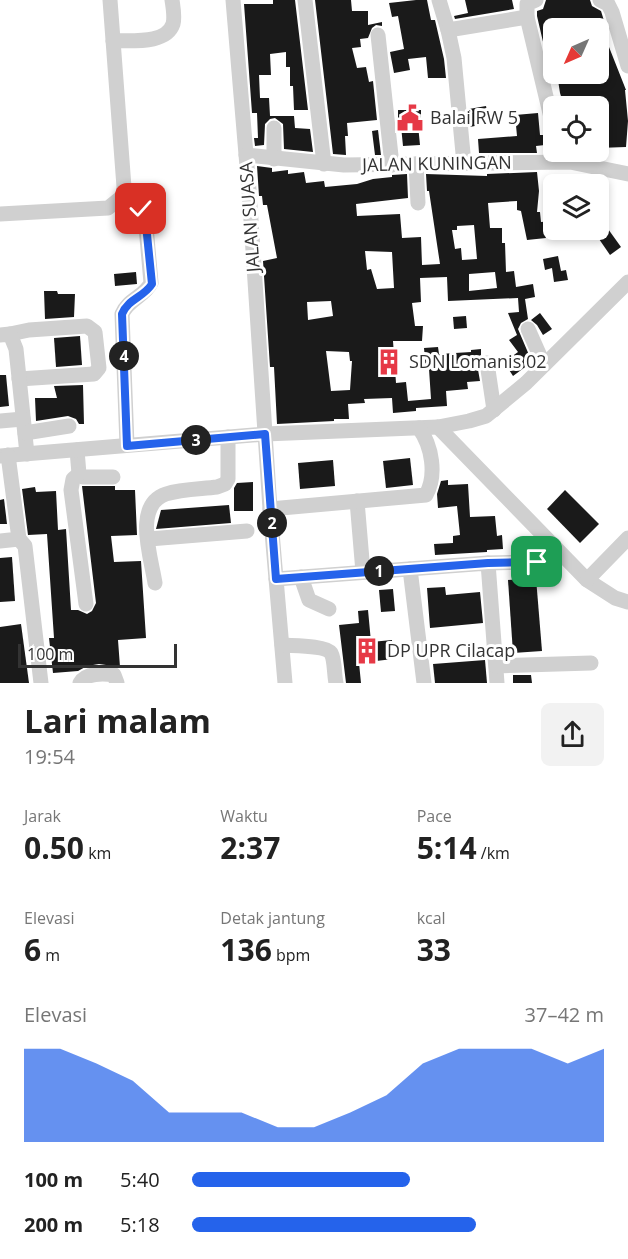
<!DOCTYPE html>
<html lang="id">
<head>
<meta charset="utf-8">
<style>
	:root { --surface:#fff; --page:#f2f2f2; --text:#222; --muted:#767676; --accent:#2563eb }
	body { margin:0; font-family:"Open Sans",sans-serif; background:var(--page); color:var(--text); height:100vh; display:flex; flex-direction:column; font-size:22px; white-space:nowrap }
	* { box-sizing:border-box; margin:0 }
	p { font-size:20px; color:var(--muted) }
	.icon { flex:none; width:33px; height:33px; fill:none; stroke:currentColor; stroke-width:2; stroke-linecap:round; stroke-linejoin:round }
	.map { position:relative; height:683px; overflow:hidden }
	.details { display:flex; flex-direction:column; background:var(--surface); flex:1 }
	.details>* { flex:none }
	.needle { width:39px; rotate:225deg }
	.controls { position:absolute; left:543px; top:18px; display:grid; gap:12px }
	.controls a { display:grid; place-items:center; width:66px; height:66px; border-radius:9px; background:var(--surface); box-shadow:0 3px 9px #0003; font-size:30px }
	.scale { position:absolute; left:18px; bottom:15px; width:159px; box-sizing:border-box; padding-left:6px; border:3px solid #333; border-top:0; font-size:16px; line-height:21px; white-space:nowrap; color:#333; -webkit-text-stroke:4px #fff; paint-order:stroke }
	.pin { position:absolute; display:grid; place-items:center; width:51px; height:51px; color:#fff; margin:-26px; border-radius:12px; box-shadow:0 3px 9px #0006 }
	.km { position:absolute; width:30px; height:30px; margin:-15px; border-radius:50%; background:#222; color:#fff; font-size:16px; line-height:30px; text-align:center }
	.round { display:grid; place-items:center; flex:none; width:63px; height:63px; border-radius:9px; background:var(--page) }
	.overview { display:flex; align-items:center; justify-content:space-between; height:102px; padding:0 24px }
	h1 { font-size:33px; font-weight:700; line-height:45px }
	.stats { display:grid; grid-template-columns:repeat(3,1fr); gap:9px; height:102px; padding:6px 24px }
	.stats div { display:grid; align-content:center }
	.stats b { font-size:30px; font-weight:700 }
	.stats small { font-size:16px; font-weight:400 }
	.stats p { font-size:16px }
	.chart { height:168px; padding:12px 24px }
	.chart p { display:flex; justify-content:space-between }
	.chart svg { width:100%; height:108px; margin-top:6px; fill:var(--accent); opacity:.7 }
	ul { padding:0 24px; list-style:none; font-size:20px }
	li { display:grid; grid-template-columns:96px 72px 1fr; align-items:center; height:45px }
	li i { height:15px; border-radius:8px; background:var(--accent) }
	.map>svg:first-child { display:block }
</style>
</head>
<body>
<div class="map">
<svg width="628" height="683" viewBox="0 0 628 683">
	<rect width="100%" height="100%" fill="#fff"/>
	<g fill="#1a1a1a" fill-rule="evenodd">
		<polygon points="273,0 295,0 308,110 294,110 293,86 290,86 290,67 286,67 286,52 270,54 271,75 259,75 260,98 269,98 270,116 294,116 295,128 310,129 313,152 284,149 283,124 275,118 270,119 265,124 264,145 255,146 254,138 258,138 257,113 252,113 244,4 273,4"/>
		<polygon points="315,0 351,0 352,11 368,11 368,25 382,22 382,26 376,25 372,28 368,38 360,39 361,47 352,48 357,68 366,67 369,82 373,81 377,120 347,123 348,136 345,136 346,155 333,154"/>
		<polygon points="416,0 427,0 431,20 435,20 444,59 446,78 428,78 426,57 408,59 410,70 394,73 390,52 404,49 398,16 392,17 389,3"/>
		<polygon points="465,0 512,0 514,9 455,19 454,16 468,13"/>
		<polygon points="546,0 590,0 592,6 601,11 605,24 599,26 600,28 554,28 554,57 547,59 537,16 537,11 543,9"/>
		<polygon points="598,34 601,34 605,49 609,47 626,90 625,90 628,121 626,147 598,148 598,105 564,106 560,93 558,80 561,79 559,74 598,74"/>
		<polygon points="486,106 489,123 470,127 469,109"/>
		<polygon points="398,110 421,110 421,125 418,125 420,145 403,146 401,126 398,126"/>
		<polygon points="538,113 540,135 544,135 545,145 536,146 537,153 479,153 478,139 517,136 515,115"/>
		<polygon points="378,130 381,155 375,155 372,131"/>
		<path d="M257 166 272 168V172L288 170V174L304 172 306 183 324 181 325 187 357 184 373 179 392 177V175L407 174 408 198 356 204 357 216 400 214 402 238 421 237 422 265 440 264 429 191H427L426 174 487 176V174L537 172 539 191 537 212H540L541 222 554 221V234H546V238L527 240 521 211 517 210V201L488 203 490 228H502V243H505L506 272 514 271 516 287 533 284 535 297 525 299 528 319 521 323 518 329 532 362 513 376 504 362 518 352 509 340 517 335 508 313 519 312 518 298 448 301 447 277 420 278 421 302 412 303 415 326H423L422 341H393L396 383 406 382 408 401 431 399 429 369 426 370 424 348 438 347 439 354 471 352V350L481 349V355L477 364 480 381 467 382 468 389 446 391 447 406 416 408V411L393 413 392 398 364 399 365 403 348 404 349 419H334V421L277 424 274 367H270L263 261 277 258 267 205H263L262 196H259ZM474 225 477 259 462 260 461 248 455 249 452 230H457V226ZM365 251 392 252 394 288 377 289 371 269 367 270ZM495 272 497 288 469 291V274ZM331 301 333 316 308 320 307 302ZM326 351 349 352 350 361H352L350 390 331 391Z"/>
		<polygon points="579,176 580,184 555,184 555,179"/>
		<polygon points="598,215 621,247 610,255 599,239 601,238 598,231"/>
		<polygon points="558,256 561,271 566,270 568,280 554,282 552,268 545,270 543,259"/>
		<polygon points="136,272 137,284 115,286 114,274"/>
		<polygon points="44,291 57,291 58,294 75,294 74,317 45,319"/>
		<polygon points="540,313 552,329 543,335 537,325 531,320"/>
		<polygon points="466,316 467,328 454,329 453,317"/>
		<polygon points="80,336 82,365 56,367 54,338"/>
		<polygon points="0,375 6,375 9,406 0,407"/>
		<polygon points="83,385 84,424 79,424 76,419 68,416 36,421 35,398 57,398 54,386"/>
		<polygon points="410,458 413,485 386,488 383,461"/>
		<polygon points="333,460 335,486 300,489 298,463"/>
		<polygon points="448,480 448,485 468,484 470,517 495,516 497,536 502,535 503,549 487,550 487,552 435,555 434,544 453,543 453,536 460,535 457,506 438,508 437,494 441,481"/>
		<polygon points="253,482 253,511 234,511 234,488 237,483"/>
		<polygon points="82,486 115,486 115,490 135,490 137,535 111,536 114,562 141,561 146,638 118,640 120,667 99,664 87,666 78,671 53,673 49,638 54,638 47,534 28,535 22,489 35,487 36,492 56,491 58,530 66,529 71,610 78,610 87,614 92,611 96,603"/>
		<polygon points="565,490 599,524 580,543 547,509"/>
		<polygon points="4,499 7,524 0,524 0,500"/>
		<polygon points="229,505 231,523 156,529 161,510"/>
		<polygon points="12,557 15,601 0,602 0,558"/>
		<polygon points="536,578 542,651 513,653 508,580"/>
		<polygon points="445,587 446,595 480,592 483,623 430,628 427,588"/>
		<polygon points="393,589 395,611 381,612 379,590"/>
		<polygon points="368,610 371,642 392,640 393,659 359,663 361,683 346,683 339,625 359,623 358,611"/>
		<polygon points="21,624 29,683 0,683 0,627"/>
		<polygon points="485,660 487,683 435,683 433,664"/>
		<polygon points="513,675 531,675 532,683 513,683"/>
	</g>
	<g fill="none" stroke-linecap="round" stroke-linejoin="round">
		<g stroke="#d0d0d0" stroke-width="15">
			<polyline points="233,0 249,190 270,509 285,683"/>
			<polyline points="305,0 324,164"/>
			<polyline points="439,0 448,30"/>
			<polyline points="536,0 527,4 527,17 554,130"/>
			<polyline points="600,0 608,4 612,12 628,66"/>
			<polyline points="378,35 392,165"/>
			<path d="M113 41C130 40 166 45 173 24 175 17 173 7 172 0"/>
			<polyline points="274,128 274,159"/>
			<polyline points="246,155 344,165 570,162 628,174"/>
			<polyline points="416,164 418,203"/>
			<polyline points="464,164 454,58 448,30 527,17"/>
			<path d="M123 196 141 209 145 215 151 283C144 297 128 299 122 314L127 445"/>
			<polyline points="0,214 108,208 123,196 124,187 110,0"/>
			<polyline points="528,329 544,365"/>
			<polyline points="10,334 29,330 87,326 95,332 99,368 94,374 19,379"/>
			<polyline points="0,335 10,334 16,349 27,454"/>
			<polyline points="487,363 494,410"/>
			<polyline points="0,421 23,419"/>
			<polyline points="438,427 587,580 615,598 628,602"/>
			<polyline points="25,433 69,426"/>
			<polyline points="77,450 79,474 83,477 113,477"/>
			<polyline points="0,456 265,434 438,427 469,421 486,416 526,383 628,282"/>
			<polyline points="79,474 73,479 71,490 86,604"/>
			<polyline points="357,501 363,572"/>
			<path d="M270 509 426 495C437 475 432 446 419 428"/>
			<polyline points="19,539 25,546 41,683"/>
			<polyline points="149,539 247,531"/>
			<polyline points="0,541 19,539 8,455"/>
			<polyline points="488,563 537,562"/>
			<polyline points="410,569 424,683"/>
			<polyline points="301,577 309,600 329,609"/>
			<polyline points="276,579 488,563 497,683"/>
			<polyline points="587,580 628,538"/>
			<path d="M155 583C151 557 133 505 166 494 181 489 201 489 217 487L225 484 228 479V437"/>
			<path d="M282 645C292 646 325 645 331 653 335 660 334 675 336 683"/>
			<polyline points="496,666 591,663"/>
			<path d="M80 683C86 673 103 673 114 675L117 683"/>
		</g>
	</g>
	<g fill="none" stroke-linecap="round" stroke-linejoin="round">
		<g stroke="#fff" stroke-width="12">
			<path id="route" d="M141 209 145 215 152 284C144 297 128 299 122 314L127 446 265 434 276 579 488 563 537 562"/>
		</g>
		<use href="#route" stroke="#2563eb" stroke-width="8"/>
	</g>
	<defs>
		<g id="civic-bare" transform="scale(2.07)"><path d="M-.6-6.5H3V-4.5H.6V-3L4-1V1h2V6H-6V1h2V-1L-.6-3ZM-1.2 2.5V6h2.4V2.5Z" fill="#e63946" stroke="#fff" stroke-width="2.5" paint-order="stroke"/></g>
		<g id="building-bare" transform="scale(2.07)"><path d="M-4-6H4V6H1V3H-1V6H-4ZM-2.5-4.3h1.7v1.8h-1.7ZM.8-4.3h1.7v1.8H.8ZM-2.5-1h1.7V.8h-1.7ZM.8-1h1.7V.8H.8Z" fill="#e63946" stroke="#fff" stroke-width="2.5" paint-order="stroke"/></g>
	</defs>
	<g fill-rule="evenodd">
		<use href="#civic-bare" x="410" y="118"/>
		<use href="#building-bare" x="389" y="362"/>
		<use href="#building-bare" x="367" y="651"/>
	</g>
	<g text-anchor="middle" stroke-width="6" stroke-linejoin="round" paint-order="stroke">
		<g font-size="18" fill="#333" stroke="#fff" text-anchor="start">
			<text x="430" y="124">Balai RW 5</text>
			<text x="409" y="368">SDN Lomanis 02</text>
			<text x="387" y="657">DP UPR Cilacap</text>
		</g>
		<g font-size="18" fill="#333" stroke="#fff">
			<text transform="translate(437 164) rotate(-1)" y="6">JALAN KUNINGAN</text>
			<text transform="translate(250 217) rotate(-94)" y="6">JALAN SUASA</text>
		</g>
	</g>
</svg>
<div class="controls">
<a><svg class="needle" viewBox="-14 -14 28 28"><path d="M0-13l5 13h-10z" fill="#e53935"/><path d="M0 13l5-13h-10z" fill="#767676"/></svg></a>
<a><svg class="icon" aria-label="locate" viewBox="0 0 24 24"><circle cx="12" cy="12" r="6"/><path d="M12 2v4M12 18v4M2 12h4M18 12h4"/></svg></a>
<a><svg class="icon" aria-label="layers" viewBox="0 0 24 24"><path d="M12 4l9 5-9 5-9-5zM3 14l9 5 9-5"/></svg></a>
</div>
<div class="scale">100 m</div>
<div class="pin" style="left:537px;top:562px;background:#1e9e55"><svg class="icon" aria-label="arrive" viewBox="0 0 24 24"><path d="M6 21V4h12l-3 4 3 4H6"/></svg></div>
<div class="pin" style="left:141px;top:209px;background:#d93025"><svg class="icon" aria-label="check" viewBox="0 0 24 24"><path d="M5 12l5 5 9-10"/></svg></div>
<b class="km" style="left:379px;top:571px">1</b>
<b class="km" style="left:272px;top:523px">2</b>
<b class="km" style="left:196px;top:440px">3</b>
<b class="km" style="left:124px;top:356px">4</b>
</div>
<section class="details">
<div class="overview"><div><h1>Lari malam</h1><p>19:54</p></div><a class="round"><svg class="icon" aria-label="share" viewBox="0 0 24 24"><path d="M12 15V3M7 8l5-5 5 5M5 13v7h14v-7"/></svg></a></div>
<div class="stats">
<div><p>Jarak</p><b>0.50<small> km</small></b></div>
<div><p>Waktu</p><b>2:37</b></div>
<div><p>Pace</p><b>5:14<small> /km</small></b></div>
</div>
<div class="stats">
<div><p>Elevasi</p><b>6<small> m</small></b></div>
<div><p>Detak jantung</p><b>136<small> bpm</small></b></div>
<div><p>kcal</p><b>33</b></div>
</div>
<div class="chart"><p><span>Elevasi</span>37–42 m</p>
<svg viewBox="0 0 160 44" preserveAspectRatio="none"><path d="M0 44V6L10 6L20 12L30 19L40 32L50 32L60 32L70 38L80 38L90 32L100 25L110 12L120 6L130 6L140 6L150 12L160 6V44z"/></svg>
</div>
<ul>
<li><b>100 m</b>5:40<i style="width:53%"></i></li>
<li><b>200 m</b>5:18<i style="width:69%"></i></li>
</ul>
</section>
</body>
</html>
